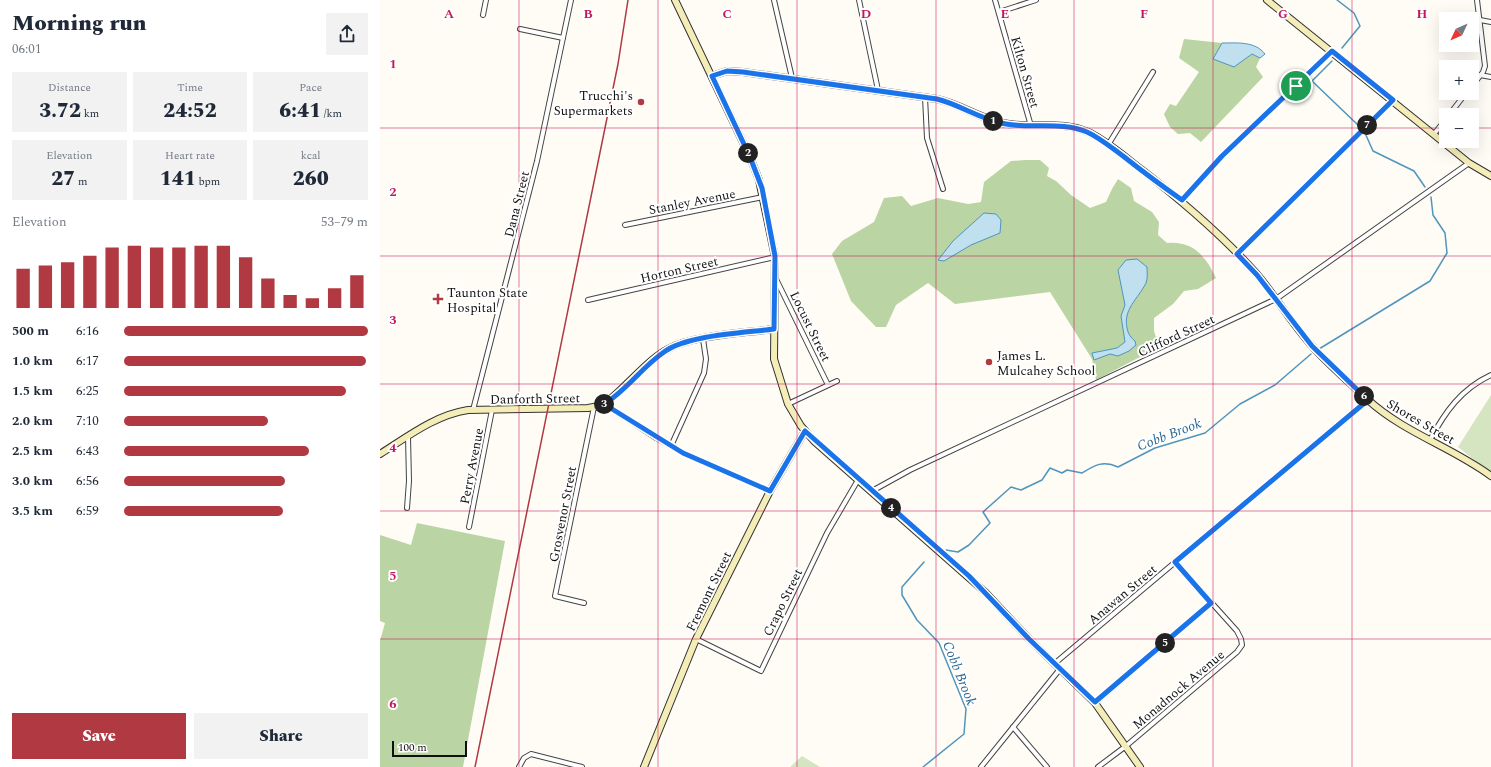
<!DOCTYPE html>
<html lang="en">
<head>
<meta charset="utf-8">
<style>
	:root { --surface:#fff; --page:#f2f2f3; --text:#1f2937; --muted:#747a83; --accent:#b03942 }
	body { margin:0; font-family:Spectral,serif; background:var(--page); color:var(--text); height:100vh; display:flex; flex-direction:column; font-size:15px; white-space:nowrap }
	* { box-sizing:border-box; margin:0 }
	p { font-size:13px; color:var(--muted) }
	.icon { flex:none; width:22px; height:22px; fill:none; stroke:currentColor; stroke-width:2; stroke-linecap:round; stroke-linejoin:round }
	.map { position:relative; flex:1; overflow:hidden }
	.drawer { display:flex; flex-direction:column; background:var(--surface); width:380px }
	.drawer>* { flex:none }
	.needle { width:26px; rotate:226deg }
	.tools { position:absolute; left:1059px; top:12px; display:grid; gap:8px }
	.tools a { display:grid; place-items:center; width:40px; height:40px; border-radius:0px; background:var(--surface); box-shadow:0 4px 16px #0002; font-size:20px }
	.scale { position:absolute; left:12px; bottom:10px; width:75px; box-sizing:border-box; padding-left:4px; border:2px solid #101010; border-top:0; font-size:11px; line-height:14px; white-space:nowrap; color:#101010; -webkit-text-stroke:3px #fff; paint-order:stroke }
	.pin { position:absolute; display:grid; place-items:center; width:34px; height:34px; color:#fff; margin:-17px; border:2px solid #fff; border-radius:50%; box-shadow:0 1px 4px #0007 }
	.km { position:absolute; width:20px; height:20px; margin:-10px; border-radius:50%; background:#222; color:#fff; font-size:11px; line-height:20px; text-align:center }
	.round { display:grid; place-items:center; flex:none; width:42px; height:42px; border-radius:0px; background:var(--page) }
	.head { display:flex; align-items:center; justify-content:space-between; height:68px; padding:0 12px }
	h1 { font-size:22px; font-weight:800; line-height:30px }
	.stats { display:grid; grid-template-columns:repeat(3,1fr); gap:6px; height:68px; padding:4px 12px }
	.stats div { display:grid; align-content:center; border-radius:0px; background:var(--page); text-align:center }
	.stats b { font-size:20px; font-weight:800 }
	.stats small { font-size:11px; font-weight:400 }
	.stats p { font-size:11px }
	.chart { height:112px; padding:8px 12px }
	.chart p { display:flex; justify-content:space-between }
	.chart svg { width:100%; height:72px; margin-top:4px; stroke:var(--accent); stroke-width:6 }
	.cta { display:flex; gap:8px; margin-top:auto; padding:8px 12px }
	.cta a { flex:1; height:46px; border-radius:0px; background:var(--accent); color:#fff; font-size:16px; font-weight:800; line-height:46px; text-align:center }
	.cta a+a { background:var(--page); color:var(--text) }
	ul { padding:0 12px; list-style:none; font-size:13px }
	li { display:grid; grid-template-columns:64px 48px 1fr; align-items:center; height:30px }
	li i { height:10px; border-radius:5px; background:var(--accent) }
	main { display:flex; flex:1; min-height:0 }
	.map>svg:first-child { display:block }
</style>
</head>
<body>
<main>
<section class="drawer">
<div class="head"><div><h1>Morning run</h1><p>06:01</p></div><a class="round"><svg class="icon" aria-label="share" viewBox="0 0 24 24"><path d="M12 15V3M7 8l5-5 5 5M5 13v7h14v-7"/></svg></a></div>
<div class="stats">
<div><p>Distance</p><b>3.72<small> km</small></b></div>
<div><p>Time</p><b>24:52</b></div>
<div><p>Pace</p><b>6:41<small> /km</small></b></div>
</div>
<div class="stats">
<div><p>Elevation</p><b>27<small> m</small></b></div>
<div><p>Heart rate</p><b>141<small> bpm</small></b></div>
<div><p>kcal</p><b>260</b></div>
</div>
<div class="chart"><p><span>Elevation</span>53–79 m</p>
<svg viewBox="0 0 160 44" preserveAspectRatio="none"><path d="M5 44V20M15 44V18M25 44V16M35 44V12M45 44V7M55 44V6M65 44V7M75 44V7M85 44V6M95 44V6M105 44V13M115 44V26M125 44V36M135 44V38M145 44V32M155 44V24"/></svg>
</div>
<ul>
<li><b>500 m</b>6:16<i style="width:100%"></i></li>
<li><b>1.0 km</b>6:17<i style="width:99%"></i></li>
<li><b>1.5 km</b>6:25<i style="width:91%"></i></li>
<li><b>2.0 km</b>7:10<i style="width:59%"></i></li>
<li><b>2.5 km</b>6:43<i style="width:76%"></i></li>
<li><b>3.0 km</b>6:56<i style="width:66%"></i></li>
<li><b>3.5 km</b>6:59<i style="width:65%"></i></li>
</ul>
<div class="cta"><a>Save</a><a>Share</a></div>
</section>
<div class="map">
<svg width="1111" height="767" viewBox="0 0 1111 767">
	<rect width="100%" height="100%" fill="#fefcf5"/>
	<g fill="#d5e5c2">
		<polygon points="1111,395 1111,473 1078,447"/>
		<polygon points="422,756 440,767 410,767"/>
	</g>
	<g fill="#bad4a3">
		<polygon points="804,39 842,43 833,59 872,54 880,58 876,67 883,77 821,142 810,133 798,134 790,127 784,114 790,104 796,106 819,72 799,58"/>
		<path d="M645 160H660L669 168 667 176 676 181 691 195 710 208 726 202 732 189 738 179 751 188 754 201 772 212 779 222 778 235 787 243C813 241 825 255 836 278L818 289 804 291 793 304 774 318V331L779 347 716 380 712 359 670 292 575 304 548 283 516 305 506 327H496L471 301 452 254 462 241 494 222 504 198 522 196 531 206 558 198 588 204 601 202 604 182 631 161Z"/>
		<polygon points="37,523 125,541 83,767 0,767 0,641 5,623 0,621 0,535 31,545"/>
	</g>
	<g fill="#c0dfef" stroke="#4f95bd">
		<path d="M842 43C857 43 875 41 885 54L880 58 872 54 854 67 833 59Z"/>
		<polygon points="604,213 616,214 621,220 620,233 591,245 564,261 558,260 573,241"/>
		<path d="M757 259 767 267C767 272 768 278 766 283 758 299 743 309 747 328 748 334 751 338 755 341L756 345 749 351 738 356 730 354 714 360 712 353 737 348 745 342 741 316 745 305 738 270 746 260Z"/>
	</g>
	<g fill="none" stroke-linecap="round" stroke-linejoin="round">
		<g stroke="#4f95bd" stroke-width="1.5">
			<polyline points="957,0 974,13 980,26 962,48"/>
			<polyline points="952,61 932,81 979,126"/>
			<polyline points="985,133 993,151 1034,171 1045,187"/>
			<polyline points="939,349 1050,281 1067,253 1065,233 1053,215 1051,197"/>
			<path d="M566 550 578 552 589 545 610 523 603 512 631 487 641 490 662 480 670 468 682 473 687 470 702 473C715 465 723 460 738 467L775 448 825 433 860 404 895 385 931 354"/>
			<polyline points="543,767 584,734 586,709 559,643 537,620 522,595 522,587 544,562"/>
		</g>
		<g stroke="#434343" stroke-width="6">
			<g id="street">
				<polyline points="394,0 412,78"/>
				<polyline points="479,0 498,90"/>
				<polyline points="615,0 651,126"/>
				<polyline points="619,12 656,0"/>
				<polyline points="103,15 106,0"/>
				<polyline points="1100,20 1111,22"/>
				<polyline points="140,29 183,38"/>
				<polyline points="1100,75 1111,77"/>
				<polyline points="1092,86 1103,72 1105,66 1097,0"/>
				<polyline points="545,97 547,138 563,189"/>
				<polyline points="1069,115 1086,93"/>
				<polyline points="1054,134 1066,119"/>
				<polyline points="728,145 773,72"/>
				<polyline points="802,200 842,156 952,51"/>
				<polyline points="245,225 383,197"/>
				<polyline points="857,254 1013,100"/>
				<polyline points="395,277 448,385"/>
				<polyline points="208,300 395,257"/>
				<polyline points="224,404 276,438 303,453 390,491"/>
				<polyline points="408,404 457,381"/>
				<polyline points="93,410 157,161 191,0"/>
				<path d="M1050 440C1065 412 1081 389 1111 375"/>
				<polyline points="291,446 324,373 326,359 323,339"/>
				<polyline points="492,491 530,470 896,299 1089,163"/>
				<polyline points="27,508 29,481 28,437"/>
				<polyline points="89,527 112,410"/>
				<polyline points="204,603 175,596 214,407"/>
				<polyline points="316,639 381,671 447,533 478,480"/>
				<polyline points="674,664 988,400"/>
				<polyline points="715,703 831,603"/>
				<polyline points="633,727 667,767"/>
				<polyline points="139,767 144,758 151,754 202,767"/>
				<polyline points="601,767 680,669"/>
				<polyline points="718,767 746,746 857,652 862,645 861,639 857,631 795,562"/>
			</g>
		</g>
		<g stroke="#323232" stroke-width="8">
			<g id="secondary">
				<polyline points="295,0 370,157 379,180 395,257 394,359 408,404 421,426 435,442 605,592 649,639 715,703 760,767"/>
				<polyline points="887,0 1089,163 1111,176"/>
				<path d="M332 76 347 71 363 72 557 99C580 104 599 118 622 123 650 129 682 120 708 132 727 141 745 157 762 170 802 201 841 234 875 272 896 296 911 323 932 346 949 365 969 382 987 399 1024 433 1072 447 1111 476"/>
				<path d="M0 454C27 437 55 415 88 410L208 408 219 406 228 401C248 385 266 361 288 349 313 335 365 333 394 329"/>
				<polyline points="264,767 316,639 390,491 425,431"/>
			</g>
		</g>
		<use href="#street" stroke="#fff" stroke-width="4"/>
		<use href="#secondary" stroke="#f5edb8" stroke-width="6"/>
		<polyline stroke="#b03942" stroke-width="1.5" points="95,767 238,64 248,0"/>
	</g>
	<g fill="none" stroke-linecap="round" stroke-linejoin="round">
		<g stroke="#fff" stroke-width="8">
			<path id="route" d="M952 51 1013 100 857 254 877 275 932 346 988 400 795 562 831 603 715 702 649 639 589 576 425 431 390 491 303 453 224 404C246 391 262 367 284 352 307 335 364 333 394 329L395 256 382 188 370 157 332 76 347 71 363 72 557 99C581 105 601 120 626 124 652 129 682 121 707 132 720 138 732 148 743 156 762 171 782 186 802 200L842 156Z"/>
		</g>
		<use href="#route" stroke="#1a73e8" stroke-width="5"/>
	</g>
	<path fill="none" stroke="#c2185b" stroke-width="1" stroke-opacity="0.55" d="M139 0V767M278 0V767M417 0V767M556 0V767M694 0V767M833 0V767M972 0V767M0 128H1066M1092 128H1111M0 256H1111M0 384H1111M0 511H1111M0 639H1111"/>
	<g fill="#b03942" stroke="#fff" stroke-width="1.5">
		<circle cx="261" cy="102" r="4"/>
		<path d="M56 293h4v4h4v4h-4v4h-4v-4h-4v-4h4z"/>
		<circle cx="609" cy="362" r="4"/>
	</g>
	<g text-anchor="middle" stroke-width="4" stroke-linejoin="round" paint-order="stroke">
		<g font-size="13" fill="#101010" stroke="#fff">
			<text transform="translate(646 72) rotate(74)" y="5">Kilton Street</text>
			<text transform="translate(312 201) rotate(-11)" y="5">Stanley Avenue</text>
			<text transform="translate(136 204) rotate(-76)" y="5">Dana Street</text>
			<text transform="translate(299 269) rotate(-13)" y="5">Horton Street</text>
			<text transform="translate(431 326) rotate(64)" y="5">Locust Street</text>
			<text transform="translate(796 335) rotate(-25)" y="5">Clifford Street</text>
			<text transform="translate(155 398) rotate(-1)" y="5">Danforth Street</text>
			<text transform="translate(1041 421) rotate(30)" y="5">Shores Street</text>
			<text transform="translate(91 466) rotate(-79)" y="5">Perry Avenue</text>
			<text transform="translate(182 514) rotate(-79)" y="5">Grosvenor Street</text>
			<text transform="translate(328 591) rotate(-64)" y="5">Fremont Street</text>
			<text transform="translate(742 594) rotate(-40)" y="5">Anawan Street</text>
			<text transform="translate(402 602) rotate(-64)" y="5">Crapo Street</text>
			<text transform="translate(798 689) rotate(-40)" y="5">Monadnock Avenue</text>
		</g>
		<g font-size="13" fill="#101010" stroke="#fff" text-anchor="start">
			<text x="253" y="100" text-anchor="end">Trucchi's<tspan x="253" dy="15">Supermarkets</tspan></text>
			<text x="67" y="297">Taunton State<tspan x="67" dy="15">Hospital</tspan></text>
			<text x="617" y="360">James L.<tspan x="617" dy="15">Mulcahey School</tspan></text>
		</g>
		<g font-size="14" font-style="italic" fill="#286894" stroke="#fff">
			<text transform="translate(789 434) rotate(-21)" y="5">Cobb Brook</text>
			<text transform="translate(580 673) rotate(68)" y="5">Cobb Brook</text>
		</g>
	</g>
	<g font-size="13" text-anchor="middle" font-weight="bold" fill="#c2185b" stroke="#fff" stroke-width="4" stroke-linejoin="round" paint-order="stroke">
		<text x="69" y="18">A</text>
		<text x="208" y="18">B</text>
		<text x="347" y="18">C</text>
		<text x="486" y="18">D</text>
		<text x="625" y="18">E</text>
		<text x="764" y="18">F</text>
		<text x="903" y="18">G</text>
		<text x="1042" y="18">H</text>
		<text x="13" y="68">1</text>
		<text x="13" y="196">2</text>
		<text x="13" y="324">3</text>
		<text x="13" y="452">4</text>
		<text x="13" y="580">5</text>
		<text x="13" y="708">6</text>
	</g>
</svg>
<div class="tools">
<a><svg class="needle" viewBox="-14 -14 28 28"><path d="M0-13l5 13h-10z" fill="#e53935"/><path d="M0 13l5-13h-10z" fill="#747a83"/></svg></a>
<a>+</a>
<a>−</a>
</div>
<div class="scale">100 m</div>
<div class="pin" style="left:916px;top:86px;background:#1e9e55"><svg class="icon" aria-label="arrive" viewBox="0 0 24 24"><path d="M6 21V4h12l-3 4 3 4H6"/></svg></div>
<b class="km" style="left:613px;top:121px">1</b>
<b class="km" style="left:368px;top:153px">2</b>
<b class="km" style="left:224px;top:404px">3</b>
<b class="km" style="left:511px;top:508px">4</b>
<b class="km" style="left:785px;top:643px">5</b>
<b class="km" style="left:984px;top:396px">6</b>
<b class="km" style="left:987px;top:125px">7</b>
</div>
</main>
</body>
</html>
